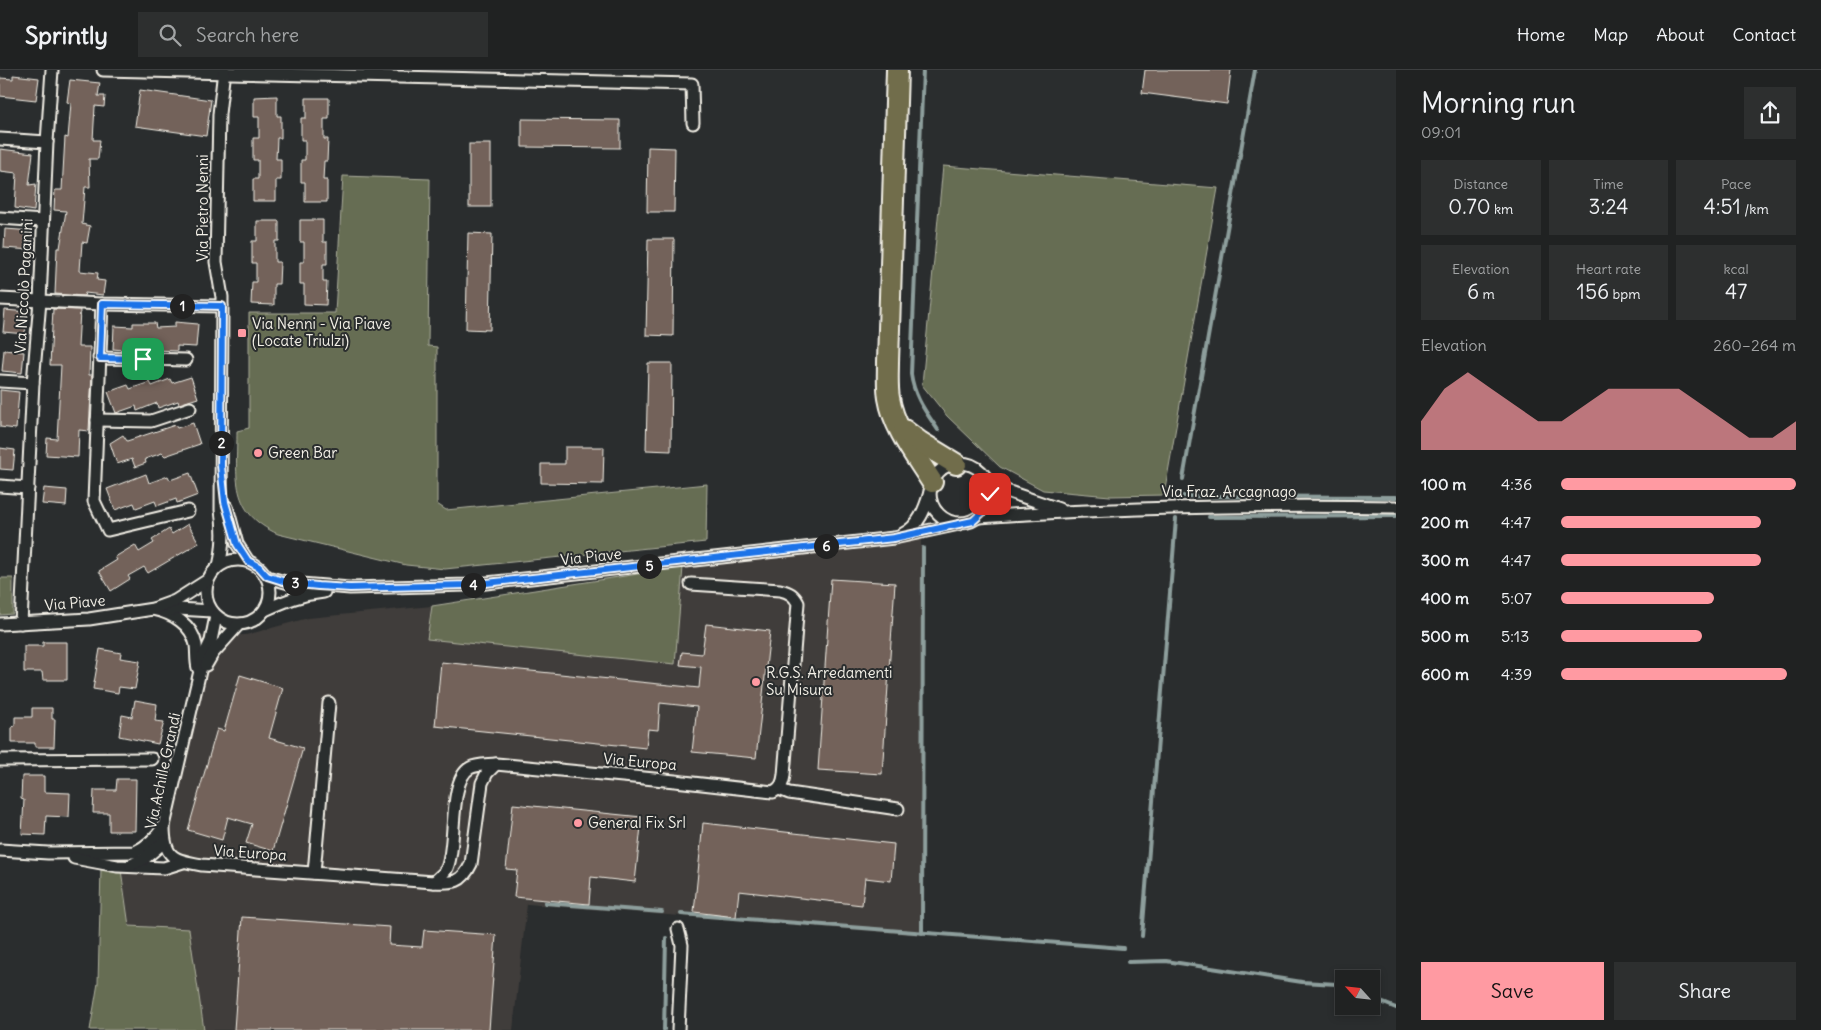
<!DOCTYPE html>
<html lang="en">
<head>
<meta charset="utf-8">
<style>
	:root { --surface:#202222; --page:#2d2f2f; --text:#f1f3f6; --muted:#a2a4a5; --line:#3d3f40; --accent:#ff9aa2 }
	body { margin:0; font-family:Delius,sans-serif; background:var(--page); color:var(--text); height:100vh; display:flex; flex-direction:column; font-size:19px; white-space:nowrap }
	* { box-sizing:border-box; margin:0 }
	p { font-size:16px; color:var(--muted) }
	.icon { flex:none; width:28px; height:28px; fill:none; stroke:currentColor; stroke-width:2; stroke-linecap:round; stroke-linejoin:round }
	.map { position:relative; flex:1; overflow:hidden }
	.details { display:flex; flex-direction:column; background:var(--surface); width:425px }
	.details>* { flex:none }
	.needle { width:32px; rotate:297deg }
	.controls { position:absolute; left:1335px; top:900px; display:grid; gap:10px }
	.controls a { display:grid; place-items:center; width:45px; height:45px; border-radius:0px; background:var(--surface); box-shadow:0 2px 8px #0003,0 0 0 1px var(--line); font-size:25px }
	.pin { position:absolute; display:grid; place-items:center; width:42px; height:42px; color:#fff; margin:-21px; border-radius:10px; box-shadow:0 2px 8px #0006 }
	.km { position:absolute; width:25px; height:25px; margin:-12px; border-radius:50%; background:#222; color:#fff; font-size:14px; line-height:25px; text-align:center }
	.round { display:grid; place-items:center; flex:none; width:52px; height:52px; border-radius:0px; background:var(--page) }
	.headline { display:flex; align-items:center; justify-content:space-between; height:85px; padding:0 25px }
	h1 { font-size:28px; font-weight:600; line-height:38px }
	.metrics { display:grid; grid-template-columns:repeat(3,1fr); gap:8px; height:85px; padding:5px 25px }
	.metrics div { display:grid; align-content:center; border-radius:0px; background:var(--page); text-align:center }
	.metrics b { font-size:21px; font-weight:600 }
	.metrics small { font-size:14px; font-weight:400 }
	.metrics p { font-size:14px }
	.chart { height:140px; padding:10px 25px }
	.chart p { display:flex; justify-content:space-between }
	.chart svg { width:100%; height:90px; margin-top:5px; fill:var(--accent); opacity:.7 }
	.action { display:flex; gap:10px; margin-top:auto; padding:10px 25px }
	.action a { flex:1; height:58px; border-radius:0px; background:var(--accent); color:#111; font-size:20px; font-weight:600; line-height:58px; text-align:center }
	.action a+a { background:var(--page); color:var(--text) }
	ul { padding:0 25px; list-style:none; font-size:16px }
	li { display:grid; grid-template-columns:80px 60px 1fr; align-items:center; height:38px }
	li i { height:12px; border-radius:6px; background:var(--accent) }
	header { display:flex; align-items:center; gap:30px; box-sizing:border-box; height:70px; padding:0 25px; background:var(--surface); border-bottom:1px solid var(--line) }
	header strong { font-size:24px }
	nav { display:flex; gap:28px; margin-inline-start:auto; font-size:18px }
	.search { width:350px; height:45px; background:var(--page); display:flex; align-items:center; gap:12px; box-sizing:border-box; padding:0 18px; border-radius:0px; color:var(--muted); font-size:19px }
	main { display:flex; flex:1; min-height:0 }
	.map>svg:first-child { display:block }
</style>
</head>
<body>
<header>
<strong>Sprintly</strong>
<div class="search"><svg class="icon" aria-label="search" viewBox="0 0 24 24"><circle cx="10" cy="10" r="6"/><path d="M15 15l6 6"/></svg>Search here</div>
<nav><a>Home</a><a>Map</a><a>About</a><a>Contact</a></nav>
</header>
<main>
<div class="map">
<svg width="1396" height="960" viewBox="0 0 1396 960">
	<rect width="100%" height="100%" fill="#2a2d2e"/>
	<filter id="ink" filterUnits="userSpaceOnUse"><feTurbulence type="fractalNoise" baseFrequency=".02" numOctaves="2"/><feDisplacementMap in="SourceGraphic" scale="10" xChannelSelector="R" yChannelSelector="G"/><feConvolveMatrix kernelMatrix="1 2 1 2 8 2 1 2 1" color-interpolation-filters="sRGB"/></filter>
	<g filter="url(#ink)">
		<polygon fill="#403d3b" points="921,466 921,865 527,834 513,960 90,960 98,913 101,793 164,796 199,609 199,566 246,565 308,548 432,536 428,569 675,593 683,497 894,473"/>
		<g fill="#666d53" stroke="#adaf9e">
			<polygon points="943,96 1218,118 1164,425 1110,426 1043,420 1000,397 947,346 922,315"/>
			<path d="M343 106 430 109 428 276 437 277V434L446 440 707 414 706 472 445 499 406 495 278 464C229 442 237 408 237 361L249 358V243H335Z"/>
			<polygon points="683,497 675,594 427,569 432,536"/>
			<polygon points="0,508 13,508 13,544 0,545"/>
			<polygon points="101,799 121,800 129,856 189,859 204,960 90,960 98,913"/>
		</g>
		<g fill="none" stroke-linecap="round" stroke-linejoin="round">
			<g stroke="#8d9e9c" stroke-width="4">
				<path d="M923 0 911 304C914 327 926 342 938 360"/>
				<polyline points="1183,409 1255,0"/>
				<polyline points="1180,426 1396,427"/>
				<polyline points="1209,447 1396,446"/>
				<polyline points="545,833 662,842"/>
				<polyline points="681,844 1123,878"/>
				<polyline points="922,863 923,478"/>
				<polyline points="1142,866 1176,449"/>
				<polyline points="1128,892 1166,891 1302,912 1337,914 1344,917"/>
				<polyline points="1371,928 1396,938"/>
				<polyline points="664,960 666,868"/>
			</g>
		</g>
		<g fill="#73625a" stroke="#f4f1e8">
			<polygon points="1145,0 1231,0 1227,34 1142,23"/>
			<polygon points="13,5 39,8 36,30 0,26 0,8 13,9"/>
			<polygon points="70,10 100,13 98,26 105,26 104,37 95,36 93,70 100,70 98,89 89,89 90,117 85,117 82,154 90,156 87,173 82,172 80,201 98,203 97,210 105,211 103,225 85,223 84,226 55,224 57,178 60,178 66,141 54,140 55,120 62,120 65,67 68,68 71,33 67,32"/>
			<polygon points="140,20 211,30 206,66 135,56"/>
			<polygon points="277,26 277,46 281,46 281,68 277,68 276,89 281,89 281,110 276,110 276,131 253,131 253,109 258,109 258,90 253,90 253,68 259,68 259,47 254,47 254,27"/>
			<polygon points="306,28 329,28 329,49 324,49 324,69 328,69 327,91 324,91 323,110 327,110 327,132 305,132 305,112 301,112 301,90 305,90 305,70 301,70 301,48 306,48"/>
			<polygon points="522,49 620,50 620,78 522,77"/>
			<rect x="469" y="74" width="22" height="63"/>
			<polygon points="648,77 675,78 674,142 647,142"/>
			<polygon points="0,79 33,83 29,115 36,114 34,141 15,138 17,103 0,101"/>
			<polygon points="300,150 323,150 323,172 327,172 327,194 323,194 323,212 327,212 326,235 304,234 304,214 300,214 300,192 304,192 304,172 300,172"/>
			<polygon points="257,151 279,151 279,171 275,171 275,192 280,192 279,214 274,214 274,235 251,234 252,212 256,212 256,193 252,193 252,171 257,171"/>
			<polygon points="5,159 33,161 31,180 4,178"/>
			<polygon points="468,163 492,164 490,260 466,259"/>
			<polygon points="648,169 674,169 673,266 646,265"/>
			<polygon points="53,239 80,240 78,277 90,277 89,305 92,305 89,361 79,360 78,387 46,385 47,368 57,369 61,295 50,295"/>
			<polygon points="5,240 27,242 25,264 3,262"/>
			<polygon points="175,252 198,254 196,277 177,276 177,281 154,280 155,277 135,277 134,281 113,279 114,256 133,257 133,253 155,253 156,258 175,257"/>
			<polygon points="4,280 24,282 22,303 2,301"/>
			<polygon points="648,293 672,293 671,381 646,380"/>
			<polygon points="191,307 198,328 179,334 178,331 158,338 157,333 137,341 136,336 116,343 108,322 128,315 130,319 150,312 152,316 170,309 172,313"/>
			<polygon points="0,320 19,322 16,359 0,357"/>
			<polygon points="193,353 200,374 165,386 162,383 145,389 146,393 135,397 132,389 117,394 110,373 123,365 127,371 175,355 177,358"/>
			<polygon points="565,377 604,377 603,414 541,413 541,394 565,394"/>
			<polygon points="0,378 15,380 13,400 0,399"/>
			<polygon points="190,403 198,425 177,433 176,429 157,436 155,431 136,438 134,433 115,440 107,419 146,404 149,413 168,406 170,410"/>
			<polygon points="44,418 67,420 66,436 42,434"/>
			<polygon points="188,454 199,473 148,503 144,497 128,506 130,509 111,521 99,501 117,490 115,487 135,475 139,482 154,473 152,470 169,459 172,464"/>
			<polygon points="831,509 895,513 882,704 818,700"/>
			<polygon points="706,554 770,561 756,688 692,682 697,637 660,633 658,660 648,659 646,678 435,656 441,592 699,618 701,597 680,595 682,582 702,584"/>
			<polygon points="43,572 67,572 67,610 43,610 42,602 24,602 24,576 43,576"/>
			<polygon points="100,579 121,583 120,588 140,591 135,619 119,617 118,623 93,619"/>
			<polygon points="240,605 283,618 269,668 303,678 273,781 246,773 252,754 228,747 222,770 188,760 217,659 224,661"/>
			<polygon points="135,630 157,634 155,651 164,652 158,674 119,666 122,645 132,647"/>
			<polygon points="32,638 52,638 52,649 55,649 54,677 35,677 35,673 12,673 12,657 15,656 15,647 32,647"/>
			<polygon points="22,706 44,706 44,722 70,723 69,747 46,746 45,765 22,764 24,730 21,729"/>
			<polygon points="117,709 136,709 135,761 109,761 109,743 93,743 94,720 116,720"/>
			<polygon points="513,734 642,747 635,812 591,807 589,834 514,827 517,800 506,799"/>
			<polygon points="703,753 894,774 891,811 865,808 862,835 739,821 736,847 694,842"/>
			<polygon points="242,847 390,857 389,875 422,877 424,860 496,865 489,960 234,960"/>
		</g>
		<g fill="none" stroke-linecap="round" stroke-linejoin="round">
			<g stroke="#f4f1e8" stroke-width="15">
				<g id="street">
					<polyline points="103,0 692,14 693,53"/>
					<polyline points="0,69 47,72"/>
					<polyline points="0,148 43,151"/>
					<polyline points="0,229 102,234 222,236"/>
					<polyline points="102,234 94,431 108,460 188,441"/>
					<polyline points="99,288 186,290"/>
					<polyline points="0,311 33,313"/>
					<polyline points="97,350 151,351 190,338"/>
					<circle cx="960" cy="423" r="30"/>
					<polyline points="989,415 1059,439"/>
					<polyline points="0,416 28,418"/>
					<polyline points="227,437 237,474 248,491"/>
					<path d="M979 447C1118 437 1257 435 1396 437"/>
					<path d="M903 464C919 456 925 439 930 422"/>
					<circle cx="238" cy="522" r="32"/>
					<path d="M219 496C224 476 224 460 221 440L222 227 216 192 219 44 224 0"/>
					<polyline points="267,507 289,513 350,518 468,515 894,468 959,454"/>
					<path d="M153 539C172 543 192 554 196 575 197 583 196 591 198 598"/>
					<path d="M265 540C285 531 302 524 324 522"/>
					<polyline points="163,541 178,539 212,541"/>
					<path d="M216 546 211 571 203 588 164 756C164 788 173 790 202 795L434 812C454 813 462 813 471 794L482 713 487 703 496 694"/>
					<polyline points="21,553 33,313 40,231 47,72 52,0"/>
					<polyline points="0,554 89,549 153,539 175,531 208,510"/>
					<polyline points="206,595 213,583 238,555"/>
					<polyline points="0,690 152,689"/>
					<polyline points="779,719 789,723 898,739"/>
					<path d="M0 780 48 783 135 782C148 776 156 768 164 756"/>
					<polyline points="74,788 117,796 164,798 183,792"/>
					<polyline points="131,795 144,789 164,772"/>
					<polyline points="314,803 329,633"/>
					<path d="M434 812C438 808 445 803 447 798 457 775 448 710 470 698 477 694 488 695 496 694L675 711 773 722C781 718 783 713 784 705L798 533C794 525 789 522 780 520L691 514"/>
					<polyline points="678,859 682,875 678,960"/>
				</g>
			</g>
			<g stroke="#f4f1e8" stroke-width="24">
				<g id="highway">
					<path d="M897 0 888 292C888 304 887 316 889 328 894 359 916 386 932 412"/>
					<polyline points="904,360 920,372 956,394"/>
				</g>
			</g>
			<use href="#street" stroke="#2a2d2e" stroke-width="11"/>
			<use href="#highway" stroke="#716d4b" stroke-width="20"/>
		</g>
	</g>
	<g fill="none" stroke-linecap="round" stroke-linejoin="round" filter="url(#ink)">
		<g stroke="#fff" stroke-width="10">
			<polyline id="route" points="143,289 100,288 102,234 222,236 221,396 225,432 237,474 248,491 259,497 267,506 289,513 318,516 350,518 468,515 894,468 973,451 985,440 989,432 990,424"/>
		</g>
		<use href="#route" stroke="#1a73e8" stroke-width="6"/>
	</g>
	<g fill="#ff9aa2" stroke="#2a2d2e" stroke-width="2">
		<rect x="237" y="258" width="10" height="10" rx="2.5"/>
		<circle cx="258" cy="383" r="5"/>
		<circle cx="756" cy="612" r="5"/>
		<circle cx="578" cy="753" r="5"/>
	</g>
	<g text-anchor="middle" stroke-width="4" stroke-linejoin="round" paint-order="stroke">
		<g font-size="15" fill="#f4f1e8" stroke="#2a2d2e">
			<text transform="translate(203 138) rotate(-90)" y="5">Via Pietro Nenni</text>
			<text transform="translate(24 216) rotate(-87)" y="5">Via Niccolò Paganini</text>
			<text x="1229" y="427">Via Fraz. Arcagnago</text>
			<text transform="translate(591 487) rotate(-6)" y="5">Via Piave</text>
			<text transform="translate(75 533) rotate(-5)" y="5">Via Piave</text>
			<text transform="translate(640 692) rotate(5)" y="5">Via Europa</text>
			<text transform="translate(163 701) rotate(-78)" y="5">Via Achille Grandi</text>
			<text transform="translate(250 783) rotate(4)" y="5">Via Europa</text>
		</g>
		<g font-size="15" fill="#f4f1e8" stroke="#2a2d2e" text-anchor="start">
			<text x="252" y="259">Via Nenni - Via Piave<tspan x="252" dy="17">(Locate Triulzi)</tspan></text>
			<text x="268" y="388">Green Bar</text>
			<text x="766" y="608">R.G.S. Arredamenti<tspan x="766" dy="17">Su Misura</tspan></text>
			<text x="588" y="758">General Fix Srl</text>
		</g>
	</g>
</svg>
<div class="controls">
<a><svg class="needle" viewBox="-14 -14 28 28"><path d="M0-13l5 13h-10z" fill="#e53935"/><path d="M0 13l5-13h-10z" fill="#a2a4a5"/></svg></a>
</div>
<div class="pin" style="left:143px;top:289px;background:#1e9e55"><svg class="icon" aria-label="arrive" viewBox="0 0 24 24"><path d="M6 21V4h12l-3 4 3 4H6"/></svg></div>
<div class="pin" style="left:990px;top:424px;background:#d93025"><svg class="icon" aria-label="check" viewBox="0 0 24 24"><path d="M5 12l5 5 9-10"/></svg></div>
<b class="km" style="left:182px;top:236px">1</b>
<b class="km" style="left:221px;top:373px">2</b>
<b class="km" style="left:295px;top:513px">3</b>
<b class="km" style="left:473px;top:515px">4</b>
<b class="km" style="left:649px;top:496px">5</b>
<b class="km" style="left:826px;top:476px">6</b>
</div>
<section class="details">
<div class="headline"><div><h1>Morning run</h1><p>09:01</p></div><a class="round"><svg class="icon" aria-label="share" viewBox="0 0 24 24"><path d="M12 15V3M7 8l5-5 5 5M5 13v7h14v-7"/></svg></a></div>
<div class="metrics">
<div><p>Distance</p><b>0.70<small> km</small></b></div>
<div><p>Time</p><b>3:24</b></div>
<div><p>Pace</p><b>4:51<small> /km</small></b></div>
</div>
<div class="metrics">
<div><p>Elevation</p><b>6<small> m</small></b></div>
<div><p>Heart rate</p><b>156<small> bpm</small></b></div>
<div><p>kcal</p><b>47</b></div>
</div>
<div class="chart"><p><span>Elevation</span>260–264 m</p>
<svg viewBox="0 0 160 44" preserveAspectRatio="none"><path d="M0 44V30L10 14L20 6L30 14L40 22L50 30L60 30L70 22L80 14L90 14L100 14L110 14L120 22L130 30L140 38L150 38L160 30V44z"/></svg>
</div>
<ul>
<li><b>100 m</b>4:36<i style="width:100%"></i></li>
<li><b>200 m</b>4:47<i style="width:85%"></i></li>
<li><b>300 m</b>4:47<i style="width:85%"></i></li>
<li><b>400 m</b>5:07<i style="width:65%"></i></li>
<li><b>500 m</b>5:13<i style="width:60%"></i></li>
<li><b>600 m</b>4:39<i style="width:96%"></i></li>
</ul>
<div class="action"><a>Save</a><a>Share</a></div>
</section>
</main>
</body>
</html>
